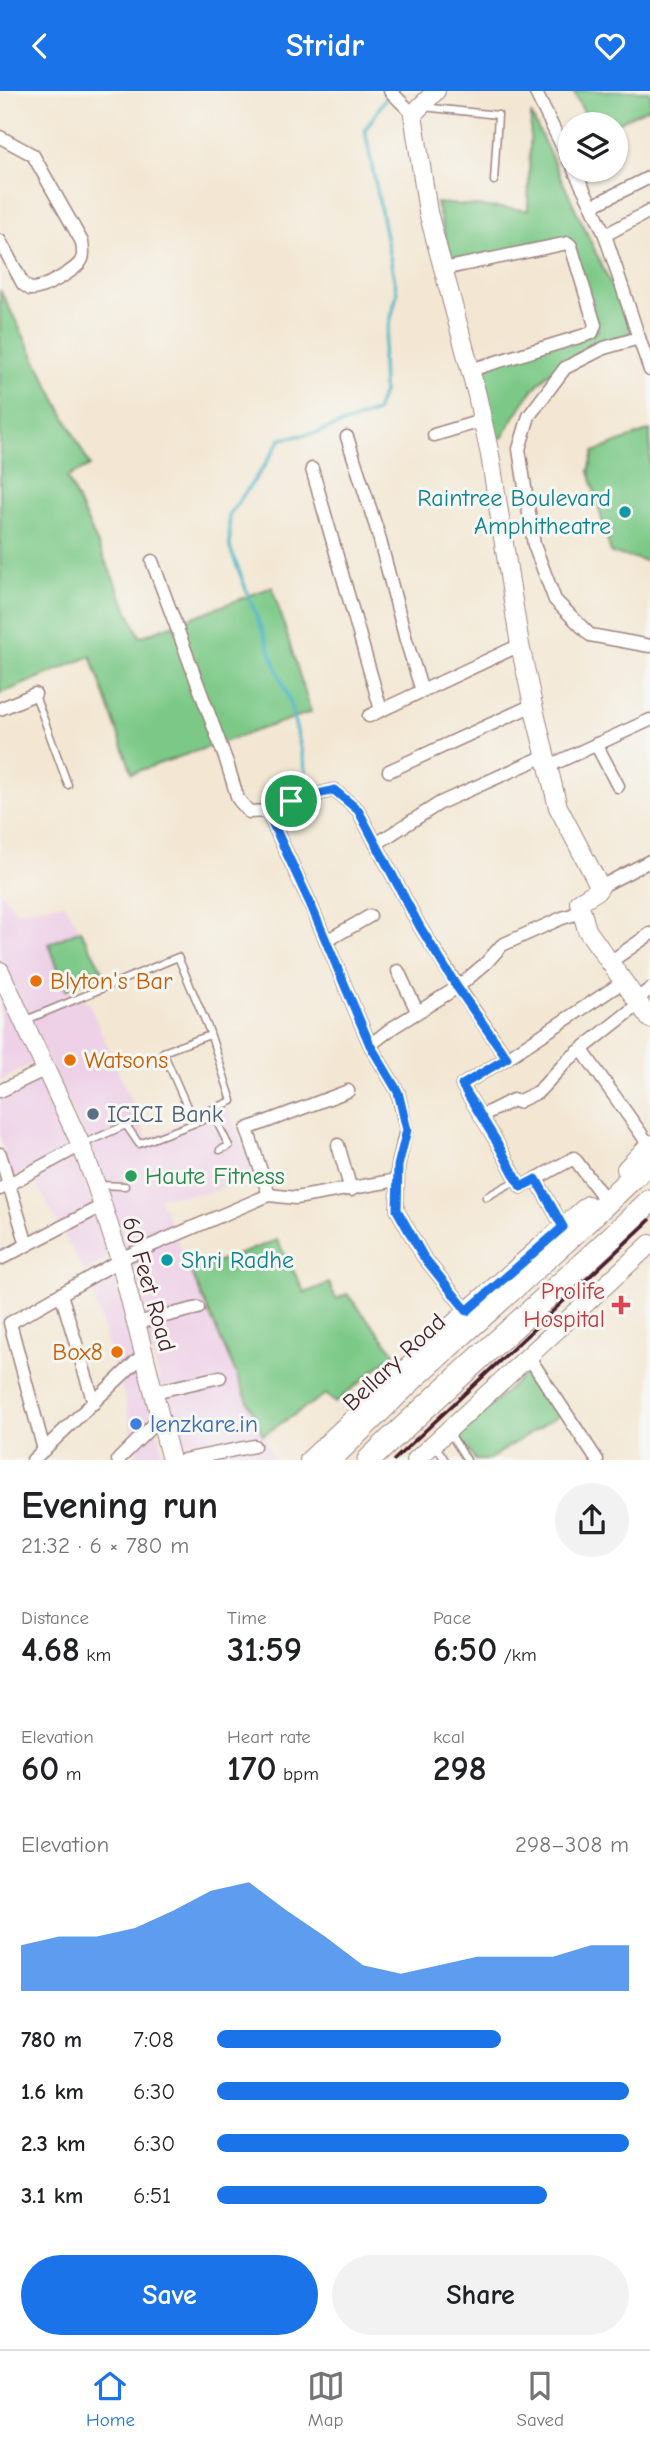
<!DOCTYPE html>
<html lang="en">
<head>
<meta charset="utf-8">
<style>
	:root { --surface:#fff; --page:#f2f2f2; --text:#202124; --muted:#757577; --line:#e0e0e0; --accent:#1a73e8 }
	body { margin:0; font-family:"Comic Neue",sans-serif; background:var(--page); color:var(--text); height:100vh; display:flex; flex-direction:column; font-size:26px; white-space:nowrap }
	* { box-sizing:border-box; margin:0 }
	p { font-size:23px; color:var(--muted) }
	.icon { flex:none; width:38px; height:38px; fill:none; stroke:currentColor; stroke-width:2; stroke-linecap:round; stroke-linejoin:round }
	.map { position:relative; height:1369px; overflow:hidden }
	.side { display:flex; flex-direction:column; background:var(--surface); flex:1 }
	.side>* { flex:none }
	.buttons { position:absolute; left:558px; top:21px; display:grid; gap:14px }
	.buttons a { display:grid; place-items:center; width:70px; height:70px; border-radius:50%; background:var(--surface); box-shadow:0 2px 5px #0004; font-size:35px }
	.pin { position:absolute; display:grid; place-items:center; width:60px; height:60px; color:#fff; margin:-30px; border:4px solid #fff; border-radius:50%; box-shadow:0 2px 7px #0007 }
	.round { display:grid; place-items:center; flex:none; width:74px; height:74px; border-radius:37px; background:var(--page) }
	.overview { display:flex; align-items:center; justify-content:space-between; height:119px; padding:0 21px }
	h1 { font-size:38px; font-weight:600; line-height:52px }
	.stats { display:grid; grid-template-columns:repeat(3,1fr); gap:10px; height:119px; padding:7px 21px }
	.stats div { display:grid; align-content:center }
	.stats b { font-size:35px; font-weight:600 }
	.stats small { font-size:19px; font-weight:400 }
	.stats p { font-size:19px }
	.chart { height:196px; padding:14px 21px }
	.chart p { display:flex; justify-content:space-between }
	.chart svg { width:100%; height:126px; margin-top:7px; fill:var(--accent); opacity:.7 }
	.primary-button { display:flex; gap:14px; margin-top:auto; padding:14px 21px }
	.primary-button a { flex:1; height:80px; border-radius:42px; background:var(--accent); color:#fff; font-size:28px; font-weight:600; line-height:80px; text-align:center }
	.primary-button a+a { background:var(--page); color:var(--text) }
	ul { padding:0 21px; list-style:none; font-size:23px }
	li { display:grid; grid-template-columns:112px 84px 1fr; align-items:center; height:52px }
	li i { height:18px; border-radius:9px; background:var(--accent) }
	header { display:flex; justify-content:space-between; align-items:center; height:91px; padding:0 21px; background:var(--accent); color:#fff; font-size:32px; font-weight:600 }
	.menu { display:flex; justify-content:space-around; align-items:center; height:98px; border-top:2px solid var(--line); background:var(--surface); font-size:19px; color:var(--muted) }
	.menu a { display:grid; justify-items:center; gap:4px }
	.menu .selected { color:var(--accent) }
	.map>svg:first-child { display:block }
</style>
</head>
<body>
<header><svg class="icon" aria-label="back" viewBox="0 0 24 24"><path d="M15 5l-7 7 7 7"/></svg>Stridr<svg class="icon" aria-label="heart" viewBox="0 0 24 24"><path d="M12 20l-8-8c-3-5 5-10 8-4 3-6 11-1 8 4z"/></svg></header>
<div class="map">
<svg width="650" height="1369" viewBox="0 0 650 1369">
	<rect width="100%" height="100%" fill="#f6f6f2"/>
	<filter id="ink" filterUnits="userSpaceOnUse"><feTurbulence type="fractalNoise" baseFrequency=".0143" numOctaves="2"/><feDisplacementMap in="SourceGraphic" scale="14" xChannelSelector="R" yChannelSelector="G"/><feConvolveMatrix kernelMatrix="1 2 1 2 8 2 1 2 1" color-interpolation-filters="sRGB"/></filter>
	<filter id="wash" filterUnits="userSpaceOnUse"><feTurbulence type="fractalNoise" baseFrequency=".00686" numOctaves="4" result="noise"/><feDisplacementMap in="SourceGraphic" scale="28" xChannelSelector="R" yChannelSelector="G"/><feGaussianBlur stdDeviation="1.57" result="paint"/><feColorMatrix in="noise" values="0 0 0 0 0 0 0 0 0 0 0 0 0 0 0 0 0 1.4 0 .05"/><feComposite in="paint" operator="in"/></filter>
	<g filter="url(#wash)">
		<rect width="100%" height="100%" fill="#f3e7d3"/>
		<g fill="#eed0e7">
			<polygon points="0,800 16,820 65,812 80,839 50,853 66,899 89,912 147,1048 226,1014 255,1086 207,1102 159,1106 242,1300 274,1369 179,1369 155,1271 90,1058 0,869"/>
			<polygon points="0,901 33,972 0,990"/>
			<polygon points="40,987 76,1063 108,1167 85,1183 29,1079 11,1088 0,1046 0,1007"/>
			<polygon points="112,1179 139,1265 117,1286 90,1192"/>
			<polygon points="141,1273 154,1328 134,1348 121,1292"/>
			<polygon points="157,1337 164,1369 138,1369 136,1357"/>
		</g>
		<g fill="#7cc987" stroke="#637459" stroke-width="2">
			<polygon points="573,0 650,0 650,16 615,33 590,33"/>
			<path d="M531 23 633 241C564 263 537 281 503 346L494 348 478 273 598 240 569 149 454 176 436 112 528 119Z"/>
			<polygon points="0,199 90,375 67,386 140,546 272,496 311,621 132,682 91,565 0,603"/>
			<polygon points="650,339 650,469 646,470 611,462 589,380 594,361"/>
			<polygon points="80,839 104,882 66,899 49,853"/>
			<polygon points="277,1149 305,1202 329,1192 336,1208 347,1203 395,1262 335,1312 326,1303 263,1344 191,1181"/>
			<polygon points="531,1277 559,1324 488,1369 475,1369 459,1345"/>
		</g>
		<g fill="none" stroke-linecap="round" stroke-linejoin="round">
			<polyline stroke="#48b3c6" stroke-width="3.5" points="306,680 290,611 230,457 229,424 265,374 281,348 316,342 376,321 383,301 382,265 397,202 365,39 389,2"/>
		</g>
	</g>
	<g filter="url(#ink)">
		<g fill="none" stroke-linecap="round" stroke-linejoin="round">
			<g stroke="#9e837f" stroke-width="9">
				<g id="lane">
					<polyline points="423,16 498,24 494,90"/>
					<polyline points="35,604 68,694"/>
					<polyline points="26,929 178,866 209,939 232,1010 192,1027 163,961 210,944"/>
					<polyline points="83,1053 126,1034 139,1053 214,1025 229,1055 220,1059"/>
					<polyline points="98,1094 125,1095"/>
					<polyline points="486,1106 517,1089"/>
					<polyline points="449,1341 467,1369"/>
					<polyline points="435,1354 445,1369"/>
				</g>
			</g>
			<g stroke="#9e837f" stroke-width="15">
				<g id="street">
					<polyline points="390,0 413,23"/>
					<polyline points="535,0 570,71"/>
					<path d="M0 46 33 64 82 151C83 157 84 163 82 168 78 179 41 199 30 198L23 193 0 150"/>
					<polyline points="574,79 592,115 650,86"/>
					<polyline points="592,115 605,144"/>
					<polyline points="443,178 568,152 571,155 595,234 592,242 470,279"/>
					<polyline points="639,247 605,144 650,120"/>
					<polyline points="650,279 639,247 604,257 565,277 529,325 519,358 534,454 555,509 590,544 650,555"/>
					<polyline points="434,344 481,330"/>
					<polyline points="347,346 378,442 406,549 422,600"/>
					<polyline points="312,378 381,619"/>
					<polyline points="152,470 226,669 238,708 249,721 267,720"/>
					<polyline points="0,618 35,603"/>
					<polyline points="369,625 520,554"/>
					<polyline points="596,653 618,695"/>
					<polyline points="549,675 650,629"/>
					<polyline points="389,680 533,614"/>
					<polyline points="376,753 440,712 547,664"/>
					<polyline points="600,796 650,770"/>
					<polyline points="326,850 370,825"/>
					<polyline points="610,871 650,843"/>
					<polyline points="398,880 417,920"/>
					<polyline points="636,909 650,898"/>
					<polyline points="370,954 392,937 458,896 486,872 502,854 562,827 582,821"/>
					<polyline points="582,959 649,1054"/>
					<polyline points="507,967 462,994 495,1048 521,1096 574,1067 601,1103"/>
					<polyline points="0,1000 46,978"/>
					<polyline points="481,1025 513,1009 517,1011 538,1001 568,969 639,913"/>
					<polyline points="338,1054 351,1099"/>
					<polyline points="0,1063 27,1154"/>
					<polyline points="536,1088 563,1136"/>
					<polyline points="0,1098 81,1054"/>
					<polyline points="269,1104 296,1107 397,1089"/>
					<polyline points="0,1168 102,1115"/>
					<polyline points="61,1203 94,1312"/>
					<polyline points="467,1220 423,1165 397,1119 398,1075 406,1039 398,1001 370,954 310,812 267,720 291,710 334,699 358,719 420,836 458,896 507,967 623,891"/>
					<polyline points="136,1232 198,1217"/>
					<polyline points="528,1265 597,1369"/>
					<polyline points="154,1301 220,1286"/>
					<polyline points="44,1359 10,1232 129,1164 269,1104 247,1038 348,1000"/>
					<polyline points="33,1369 144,1263"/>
					<polyline points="118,1369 160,1327"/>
					<polyline points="184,1369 254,1355"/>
				</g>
			</g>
			<g stroke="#9e837f" stroke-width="20">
				<g id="secondary">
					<polyline points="436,0 413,23 428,121 477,304 490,364 520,554 533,614 558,716 600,796 597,800 579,811 587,839 650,928"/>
					<polyline points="0,880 81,1054 96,1094 120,1169 171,1369"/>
					<polyline points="626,1078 650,1053"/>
					<polyline points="309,1369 467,1220 588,1114"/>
					<polyline points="416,1369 650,1153"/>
				</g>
			</g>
			<g stroke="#9e837f" stroke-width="25">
				<g id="highway">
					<polyline points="329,1369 413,1287 572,1144 650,1070"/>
					<path d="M369 1369C461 1281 558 1198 650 1110"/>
				</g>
			</g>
			<use href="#lane" stroke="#fff" stroke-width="6"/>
			<use href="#street" stroke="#fff" stroke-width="12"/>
			<use href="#secondary" stroke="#fff" stroke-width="18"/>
			<use href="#highway" stroke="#fff" stroke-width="23"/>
			<polyline stroke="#4a1f2b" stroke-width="3.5" points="394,1369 650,1129"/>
		</g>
	</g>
	<g fill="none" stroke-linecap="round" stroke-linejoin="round" filter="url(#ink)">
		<g stroke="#fff" stroke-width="14">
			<polygon id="route" points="334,699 358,719 420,836 457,896 507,967 462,994 495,1048 521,1096 536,1088 563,1136 467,1220 423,1165 397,1119 398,1075 407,1039 398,1001 370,954 310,812 267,720 291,710"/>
		</g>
		<use href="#route" stroke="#1a73e8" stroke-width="9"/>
	</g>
	<g fill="#0f9aa8" stroke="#f6f6f2" stroke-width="2.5">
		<circle cx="625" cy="421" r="7"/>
		<circle cx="167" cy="1169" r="7"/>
	</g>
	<g fill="#e8710a" stroke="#f6f6f2" stroke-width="2.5">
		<circle cx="36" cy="890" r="7"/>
		<circle cx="70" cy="969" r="7"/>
		<circle cx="117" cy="1261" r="7"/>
	</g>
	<circle fill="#5c6f8a" stroke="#f6f6f2" stroke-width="2.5" cx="93" cy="1023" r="7"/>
	<circle fill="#2e9e5b" stroke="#f6f6f2" stroke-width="2.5" cx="131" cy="1085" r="7"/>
	<path fill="#e0444e" stroke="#f6f6f2" stroke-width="2.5" d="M617.5 1203.5h7v7h7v7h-7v7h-7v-7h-7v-7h7z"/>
	<circle fill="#3f7fe0" stroke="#f6f6f2" stroke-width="2.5" cx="136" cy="1333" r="7"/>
	<g text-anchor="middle" stroke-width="6" stroke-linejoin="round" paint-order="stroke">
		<g font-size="24" fill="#0d838f" stroke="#f6f6f2" text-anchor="end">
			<text x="611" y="415">Raintree Boulevard<tspan x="611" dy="28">Amphitheatre</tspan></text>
			<text x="181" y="1177" text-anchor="start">Shri Radhe</text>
		</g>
		<g font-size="24" fill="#c56008" stroke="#f6f6f2" text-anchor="start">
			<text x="50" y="898">Blyton's Bar</text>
			<text x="84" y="977">Watsons</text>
			<text x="103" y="1269" text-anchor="end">Box8</text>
		</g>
		<g font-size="24" fill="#4e5e75" stroke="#f6f6f2" text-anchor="start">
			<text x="107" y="1031">ICICI Bank</text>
		</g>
		<g font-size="24" fill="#27864d" stroke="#f6f6f2" text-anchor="start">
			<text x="145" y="1093">Haute Fitness</text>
		</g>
		<g font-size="24" fill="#4a1f2b" stroke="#f6f6f2">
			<text transform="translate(149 1193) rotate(74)" y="8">60 Feet Road</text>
			<text transform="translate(394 1271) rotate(-43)" y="8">Bellary Road</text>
		</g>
		<g font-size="24" fill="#be3a42" stroke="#f6f6f2" text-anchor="end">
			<text x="605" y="1208">Prolife<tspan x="605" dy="28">Hospital</tspan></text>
		</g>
		<g font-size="24" fill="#366cbe" stroke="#f6f6f2" text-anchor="start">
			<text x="150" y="1341">lenzkare.in</text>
		</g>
	</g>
</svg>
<div class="buttons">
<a><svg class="icon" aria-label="layers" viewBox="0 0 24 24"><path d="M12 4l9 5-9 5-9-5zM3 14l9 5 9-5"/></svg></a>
</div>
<div class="pin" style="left:291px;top:710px;background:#1e9e55"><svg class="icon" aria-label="arrive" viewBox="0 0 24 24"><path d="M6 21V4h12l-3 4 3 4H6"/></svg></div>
</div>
<section class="side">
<div class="overview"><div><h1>Evening run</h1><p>21:32 · 6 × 780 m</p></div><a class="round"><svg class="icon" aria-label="share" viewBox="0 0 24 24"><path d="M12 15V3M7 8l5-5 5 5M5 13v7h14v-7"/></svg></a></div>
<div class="stats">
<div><p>Distance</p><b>4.68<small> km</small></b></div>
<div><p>Time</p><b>31:59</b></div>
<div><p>Pace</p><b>6:50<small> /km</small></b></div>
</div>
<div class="stats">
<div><p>Elevation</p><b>60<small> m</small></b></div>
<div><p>Heart rate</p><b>170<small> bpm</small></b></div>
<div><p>kcal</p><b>298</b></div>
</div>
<div class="chart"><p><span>Elevation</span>298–308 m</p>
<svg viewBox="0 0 160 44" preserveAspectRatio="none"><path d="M0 44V28L10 25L20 25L30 22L40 16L50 9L60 6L70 16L80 25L90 35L100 38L110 35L120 32L130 32L140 32L150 28L160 28V44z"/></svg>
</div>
<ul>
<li><b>780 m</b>7:08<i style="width:69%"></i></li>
<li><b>1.6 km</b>6:30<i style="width:100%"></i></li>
<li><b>2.3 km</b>6:30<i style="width:100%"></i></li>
<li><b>3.1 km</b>6:51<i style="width:80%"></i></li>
</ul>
<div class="primary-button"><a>Save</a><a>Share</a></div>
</section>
<nav class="menu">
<a class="selected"><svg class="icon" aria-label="home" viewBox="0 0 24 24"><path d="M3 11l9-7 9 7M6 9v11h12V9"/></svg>Home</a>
<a><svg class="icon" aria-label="map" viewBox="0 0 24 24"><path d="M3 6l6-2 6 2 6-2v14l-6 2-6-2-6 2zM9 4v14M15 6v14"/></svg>Map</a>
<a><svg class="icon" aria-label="saved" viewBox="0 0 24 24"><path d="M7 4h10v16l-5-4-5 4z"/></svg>Saved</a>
</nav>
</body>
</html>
